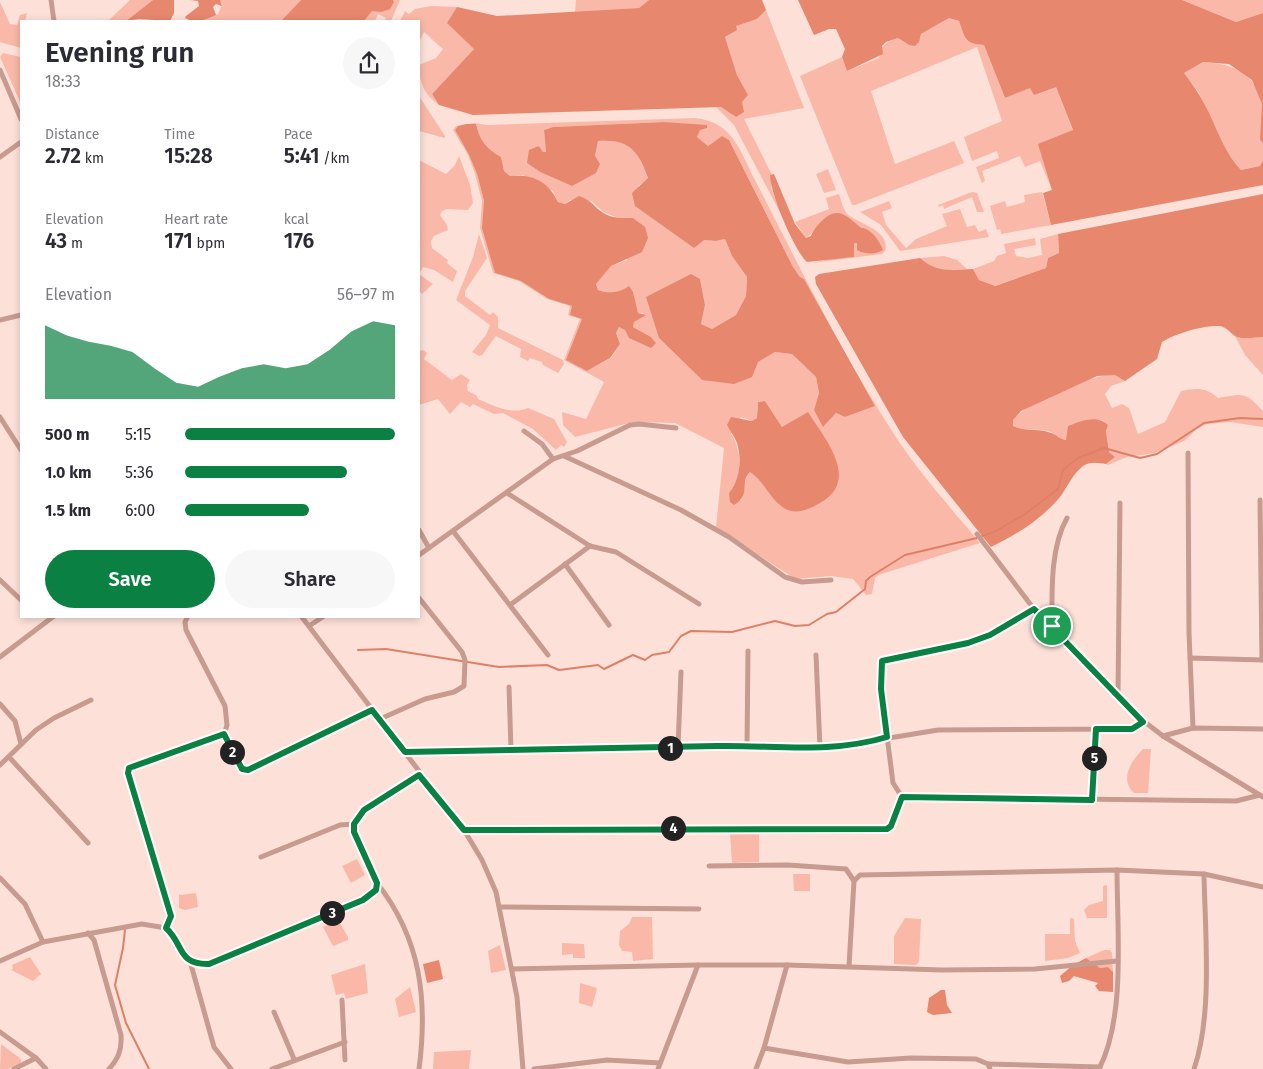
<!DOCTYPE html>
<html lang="en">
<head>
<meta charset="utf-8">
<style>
	:root { --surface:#fff; --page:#f7f7f7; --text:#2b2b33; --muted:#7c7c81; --accent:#0b8043 }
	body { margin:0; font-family:"Fira Sans",sans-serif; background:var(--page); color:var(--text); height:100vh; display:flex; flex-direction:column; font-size:19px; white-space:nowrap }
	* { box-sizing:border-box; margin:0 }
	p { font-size:16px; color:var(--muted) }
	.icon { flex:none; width:28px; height:28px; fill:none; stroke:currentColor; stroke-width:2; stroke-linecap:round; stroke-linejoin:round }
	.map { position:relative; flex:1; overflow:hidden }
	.sheet { position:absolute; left:20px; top:20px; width:400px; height:598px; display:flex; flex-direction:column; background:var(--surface); border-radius:0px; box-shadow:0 2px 8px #0003 }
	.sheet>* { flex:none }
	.pin { position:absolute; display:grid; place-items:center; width:42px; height:42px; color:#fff; margin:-21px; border:2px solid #fff; border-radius:50%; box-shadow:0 1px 5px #0007 }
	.km { position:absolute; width:25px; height:25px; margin:-12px; border-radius:50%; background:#222; color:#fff; font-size:14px; line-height:25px; text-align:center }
	.round { display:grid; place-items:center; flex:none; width:52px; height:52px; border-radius:26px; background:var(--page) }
	.head { display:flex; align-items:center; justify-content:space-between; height:85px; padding:0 25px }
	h1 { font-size:28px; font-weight:600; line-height:38px }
	.figures { display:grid; grid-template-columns:repeat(3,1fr); gap:8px; height:85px; padding:5px 25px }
	.figures div { display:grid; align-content:center }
	.figures b { font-size:21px; font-weight:600 }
	.figures small { font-size:14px; font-weight:400 }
	.figures p { font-size:14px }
	.chart { height:140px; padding:10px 25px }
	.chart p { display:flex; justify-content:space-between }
	.chart svg { width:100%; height:90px; margin-top:5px; fill:var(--accent); opacity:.7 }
	.cta { display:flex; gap:10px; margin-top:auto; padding:10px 25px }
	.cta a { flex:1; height:58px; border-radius:30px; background:var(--accent); color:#fff; font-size:20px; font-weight:600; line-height:58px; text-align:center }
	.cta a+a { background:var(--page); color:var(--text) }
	ul { padding:0 25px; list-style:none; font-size:16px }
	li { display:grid; grid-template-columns:80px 60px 1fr; align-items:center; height:38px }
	li i { height:12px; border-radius:6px; background:var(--accent) }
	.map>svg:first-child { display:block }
</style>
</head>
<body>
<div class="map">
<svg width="1263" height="1069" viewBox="0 0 1263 1069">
	<rect width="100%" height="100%" fill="#fde1d9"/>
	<g fill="#fab9a8" fill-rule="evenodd">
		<polygon points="130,0 153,0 126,21 108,21"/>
		<polygon points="220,0 301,0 281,21 205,20 218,14 222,5"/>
		<polygon points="393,0 400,0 391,21 384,21 386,18 378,14 375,21 364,21 372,10 394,2"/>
		<polygon points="576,0 649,0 639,8 575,12"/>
		<polygon points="1182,0 1263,0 1263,13 1236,22"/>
		<polygon points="0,2 10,24 17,25 20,15 27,13 25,21 21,21 21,48 0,42"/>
		<path d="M431 6 457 7 448 23 474 49 432 94 439 105C424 95 419 82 419 65L436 58 443 49 424 32 419 42V21H400L405 11 409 14 415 9Z"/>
		<polygon points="766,10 804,108 744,119 772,175 771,188 783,218 734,125 716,107 721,107 736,117 742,102 748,95 737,75 725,37 736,30 735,26 757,19"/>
		<path d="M949 18 959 21 966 40 984 45 1005 98 1031 87H1056L1073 131 1052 190 1040 161 1025 167 1020 156 982 171 985 181 982 183 976 167 999 158 997 151 972 161 964 137 1002 121 977 47 871 91 895 164 954 141 964 163 855 205H852L800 76 842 57 847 71 879 58C882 45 885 42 898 38L909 45 920 38 921 34Z"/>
		<polygon points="3,53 21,57 21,104 0,57"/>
		<path d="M1203 62C1231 64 1255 71 1262 104 1263 115 1261 129 1260 140L1263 143V160L1260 166 1241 170 1225 150 1199 93 1184 73Z"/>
		<polygon points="419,96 445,136 445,138 419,131"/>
		<path d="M695 118C734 122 740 152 756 182 799 266 842 354 894 434 919 473 951 508 980 543L878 575 875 578 872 594 866 595 853 579 831 576 795 579 716 527 724 448 675 423 633 422 575 437 563 425 562 412 586 419 604 382 564 360 580 319 568 315 570 306 547 299 519 281 493 273 480 228 482 201 475 174 468 155 453 130 456 126 474 123 487 125ZM664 122 707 128 700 129 697 137 708 146 722 136 729 140 793 267 800 277 804 279 875 406 845 417 836 413 824 426 814 410 819 393 816 377 792 354 775 352 758 362 702 380 659 338 700 279 705 305 701 324 712 329 736 315 746 296 747 277 732 256 725 239 716 241 704 240 638 186 648 179C637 150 631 139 598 141L595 156 572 186 540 172 527 163 539 146 543 152H546L544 130 553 127ZM466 124H476C480 141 486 148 501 157L504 171 510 176 523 175 553 191 558 202 565 204 570 200 592 201C604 215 615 219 633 218L627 260 611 266 596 284 598 290C608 294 620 293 629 287L638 313H644L634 322 633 327 651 337 656 343 619 327 616 333 620 344 611 358 587 371 582 319 572 306 549 299 521 281 495 273 484 213V201L477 174 469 155 455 130 458 126ZM765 401 782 427 781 506 757 476 750 472C743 479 746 492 741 501L729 493C743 478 742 450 731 434L741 417 752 421 757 418 758 402Z"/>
		<polygon points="459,156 470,185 473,203 468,210 447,209 442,211 440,215 447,225 448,230 434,236 431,241 432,248 448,260 447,263 457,271 453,282 434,270 423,267 419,274 433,284 422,294 419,291 419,160 446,174 455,165"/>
		<polygon points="828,169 836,190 824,193 816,174"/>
		<polygon points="972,192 977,193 984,212 977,212 972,197 944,209 943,205 939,207 938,205"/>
		<polygon points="1042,192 1051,225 1001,234 1000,229 997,230 990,206 1005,201 1007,207 1025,202 1024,195"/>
		<path d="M839 194C841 200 844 212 848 215 860 224 891 231 885 251L882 254 811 263 839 257 849 258 854 253 853 243H857L859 228C854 218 844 216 835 213L806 238 795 222 829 209 826 198Z"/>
		<polygon points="889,201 892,208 882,212 886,225 906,248 916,239 947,226 942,214 960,209 967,227 975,225 979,232 986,229 989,237 900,251 881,225 860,212"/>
		<polygon points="479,234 487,258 465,291 465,296 490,315 493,312 498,317 498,328 563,360 564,364 558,373 543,365 542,362 530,358 528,361 520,357 521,349 496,336 482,355 479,356 472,352 486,335 490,325 456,300 473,257"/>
		<polygon points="1058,234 1059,253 1048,258 1046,268 994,286 979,280 973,269 994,261 997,256 1006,253 1004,244 1035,238 1036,245 1014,249 1016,256 1028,258 1042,255 1040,239"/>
		<path d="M944 256 957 260 967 269C947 270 935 273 920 258Z"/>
		<polygon points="1235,336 1245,338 1263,337 1263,375 1245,355"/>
		<path d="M423 350 427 353 424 359 452 380 461 374 470 380 467 385 468 391 477 396 478 399C494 406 511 415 528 408L554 419 567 442 564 447 561 445 556 450 533 429 503 413 494 414 473 404 470 407 461 402 450 414 438 399 419 405V351Z"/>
		<path d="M1115 374 1125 381 1111 386 1105 394 1112 408 1122 404 1129 408 1138 434 1165 422 1181 391C1196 388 1206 387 1218 398 1245 394 1244 391 1263 411V427L1230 422 1207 424 1197 429 1184 441 1155 453 1127 457 1108 465 1106 464 1115 457 1109 452 1106 431 1108 425 1103 420 1080 422 1065 440C1059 439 1056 435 1051 432 1039 428 1024 432 1013 426V420C1032 398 1086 377 1115 374Z"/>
		<path d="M1143 749H1151L1148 793H1134C1119 779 1131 761 1143 749Z"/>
		<polygon points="730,833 759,833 759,862 732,863"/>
		<polygon points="357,859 365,875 351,883 342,866"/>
		<polygon points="793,874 810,874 810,891 794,891"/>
		<polygon points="1107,885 1107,918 1087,918 1084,910 1089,905 1103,901 1103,886"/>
		<polygon points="179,893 180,895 196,893 198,907 185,910 179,908"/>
		<polygon points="632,917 652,917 653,959 633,961 632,952 622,951 619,945 620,931 629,924"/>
		<polygon points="905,918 921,919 919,962 916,965 894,964 894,936"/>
		<polygon points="1070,918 1074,919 1075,941 1080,953 1068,958 1045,961 1045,934 1070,934"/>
		<polygon points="338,920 348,937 348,940 333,946 323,927"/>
		<polygon points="562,943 584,944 585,958 573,958 573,954 562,955"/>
		<polygon points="500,945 506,970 491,973 488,951"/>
		<polygon points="1104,950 1110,950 1112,953 1113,972 1108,967 1100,968 1086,958"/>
		<polygon points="30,957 41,974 33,981 11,970 13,969 12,965"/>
		<polygon points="365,964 368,993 346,999 344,993 336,995 331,975"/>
		<polygon points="580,983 597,988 592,1007 579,1003"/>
		<polygon points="410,987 416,1012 399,1017 395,999"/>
		<polygon points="1,1044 21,1059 21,1063 8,1069 0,1069"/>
		<polygon points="471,1050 469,1069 433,1069 434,1052"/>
	</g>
	<g fill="#e6876e">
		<polygon points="153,0 174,0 174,13 170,21 139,19 126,21"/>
		<path d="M190 0H220L222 6 216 4 213 7 216 15C205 20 197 24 185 18L186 16 199 6 198 1Z"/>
		<polygon points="301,0 393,0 394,2 390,9 381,12 372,11 364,21 281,21"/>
		<polygon points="649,0 762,0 766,10 757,19 736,26 737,30 725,37 737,75 748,95 742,102 744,112 736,117 721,107 473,115 439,105 432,94 474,49 447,23 457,7 497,16 639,8"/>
		<path d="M798 0H1182L1236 22 1263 13V143L1260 140 1262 104 1252 80 1229 64 1203 62 1184 73C1194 86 1202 98 1209 113 1219 134 1225 153 1241 170L1260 166 1263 160V185L1051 225 1043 193 1052 190 1038 144 1073 130 1056 87 1034 95 1030 88 1005 98 984 45C964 43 966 40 959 21L949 18 921 34 919 42 915 46 909 45 898 38 886 42 882 46 883 54 847 71 842 57 845 49 836 29H829L814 35Z"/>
		<path d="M664 122 707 125V128L700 130 697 137 708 146 722 136 729 140 793 267 800 277 804 279 875 406 845 417 836 413 823 427 814 410 819 393 816 377 792 354 775 352 758 362 752 377 734 384 702 380 659 338 646 297 691 274 700 279 705 305 701 324 712 329 736 315 746 296 747 277 732 256 725 239 716 241 704 240 694 248 635 206 632 193 648 178C638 151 630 139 598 141L595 156 600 164 596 173 572 186 540 172 527 163 529 150 539 146 543 152H546L544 130 553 127Z"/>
		<path d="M466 124H476C480 141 486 148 501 157L504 171 510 176C533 174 548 181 558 202L565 204 579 196C594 202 592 205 602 212 611 219 623 218 633 218L645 227 648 238 642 252 611 266 596 284 598 290C608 294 620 293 629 286L633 292 638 313 646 315 634 322 633 327 651 337 656 343 651 348 629 338 625 330 619 327 616 333 620 344 610 358 587 371 566 360 582 319 570 315 572 306 549 299 521 281 495 273 482 228 484 201 477 174 469 155 455 130 458 126Z"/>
		<path d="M774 174 795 224 806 238 811 236C814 228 827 213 836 213 844 212 853 221 859 226 862 229 861 227 866 229 874 233 880 242 883 250 876 255 864 254 857 250V243H854V257L807 262C794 250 770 193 770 175Z"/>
		<path d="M1263 194V337C1255 337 1243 340 1235 336 1230 333 1227 327 1219 326 1203 325 1174 334 1162 342L1157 359 1125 381 1115 375 1097 376 1021 411 1013 420V426C1025 432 1039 428 1051 433 1057 435 1059 439 1066 440L1068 426C1081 421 1097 414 1108 425L1106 431 1109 452 1115 457 1106 464C1098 463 1090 461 1083 466 1072 475 1068 486 1060 497 1042 519 1016 535 991 547L903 437 816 284 815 277 819 274 920 258C936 273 952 270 973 269L979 280 995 286 1046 268 1048 258 1059 253 1058 234Z"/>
		<path d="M765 401 782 427 808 412C825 439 861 480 820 503 811 508 801 513 791 511 772 506 766 482 750 472 739 482 752 495 734 505L730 502 729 493C740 481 742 458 737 443 735 437 730 431 727 425L731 417 752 421 757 418 758 402Z"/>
		<polygon points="1086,958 1100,968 1108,967 1113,972 1113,992 1099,991 1095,986 1098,983 1074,976 1069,981 1062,983 1060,976 1073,965"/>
		<polygon points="439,960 443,979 427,983 423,964"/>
		<polygon points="941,990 945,990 947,1005 952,1013 933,1015 927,1012 929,998"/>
	</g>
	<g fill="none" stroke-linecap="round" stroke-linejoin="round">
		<g stroke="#de8067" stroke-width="2">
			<polyline points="982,536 994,532 1025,514 1058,489 1063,470 1078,458 1104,448 1140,458 1157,454 1204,423 1240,418 1263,419"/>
			<polyline points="358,650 386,649 499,667 547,665 559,670 598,665 604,669 633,655 645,660 652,655 669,652 681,636 691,631 732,632 775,621 795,626 809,625 827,614 836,612 865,589 866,581 870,577 905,555 977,538"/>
			<polyline points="125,930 123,948 115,985 126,1023 149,1069"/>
		</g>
		<g stroke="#c79b8f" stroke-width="5">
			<polyline points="51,0 54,21"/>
			<polyline points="0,70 21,119"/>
			<polyline points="0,157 21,142"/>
			<polyline points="0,320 21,315"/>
			<polyline points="0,417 21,450"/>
			<polyline points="524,431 542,444 553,459"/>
			<polyline points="1188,453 1189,633 1193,728"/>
			<polyline points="564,456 681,510 729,537 785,577 802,582 831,580"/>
			<polyline points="507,493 590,546 616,552 699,604"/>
			<polyline points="1260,500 1262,660"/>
			<polyline points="419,530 429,548"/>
			<polyline points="453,531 548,655"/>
			<polyline points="977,534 1034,609 1133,713 1163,736 1263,797"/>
			<polyline points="419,555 553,459 577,451 630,425 639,424 676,428"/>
			<polyline points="565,564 609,625"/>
			<polyline points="0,580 21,600"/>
			<polyline points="510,605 590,546"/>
			<polyline points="309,626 324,616"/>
			<path d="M1052 626C1052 592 1050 548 1067 518"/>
			<polyline points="816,655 820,748"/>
			<polyline points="0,657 54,616"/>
			<polyline points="1190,658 1263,660"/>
			<polyline points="509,687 511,750"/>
			<polyline points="1118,696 1120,503"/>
			<polyline points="0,704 15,721 21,744"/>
			<polyline points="380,719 425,699 454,692 464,686 465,660 462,652 419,598"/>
			<polyline points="224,735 242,769 248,770 372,710"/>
			<polyline points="1163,736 1193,728 1263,729"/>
			<polyline points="678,747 681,672"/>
			<polyline points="747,747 748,651"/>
			<polyline points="405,752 719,746 828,748 938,730 1132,729 1143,722"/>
			<polyline points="9,757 88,843"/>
			<polyline points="0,765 36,730 54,718 91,700"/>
			<polyline points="419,775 464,830 482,860 496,892 517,997 523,1069"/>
			<polyline points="902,797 893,783 881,689 882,661 968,643 990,635 1034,609"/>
			<polyline points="1092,800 1096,729"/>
			<polyline points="464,830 887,829 891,826 902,797 1236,801 1260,795"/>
			<polyline points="261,857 340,825 354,824"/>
			<polyline points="709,866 788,865 846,869 854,881"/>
			<polyline points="0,878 25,904 43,942"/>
			<path d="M377 883C421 939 428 1000 419 1069"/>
			<polyline points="500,907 699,909"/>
			<polyline points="166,928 171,916 128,770 224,735 227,725 225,706 186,630 185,622 188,616"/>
			<path d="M88 933 94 940 121 1035C122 1050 118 1059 109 1069"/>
			<polyline points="0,961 43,942 142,924 166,928 172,934 184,956 199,964 209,964 363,900 376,890 377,883 354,832 354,824 364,810 417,778 419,771 301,616"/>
			<polyline points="190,961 214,1047 231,1069"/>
			<polyline points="849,966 854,881 860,875 1117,870 1204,874 1263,887"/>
			<polyline points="512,969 698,965 787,965 942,970 1035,969 1117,961"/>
			<polyline points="342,1000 345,1060"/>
			<polyline points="274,1012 294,1059"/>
			<polyline points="0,1032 36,1058 46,1069"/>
			<polyline points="764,1048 848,1062 911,1058 976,1059 988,1064 990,1069"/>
			<polyline points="988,1064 1100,1067"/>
			<polyline points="14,1069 36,1058"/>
			<polyline points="272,1069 345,1042"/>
			<polyline points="534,1069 607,1060 660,1063"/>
			<polyline points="658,1069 698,965"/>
			<polyline points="756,1069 764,1048 787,965"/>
			<path d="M1099 1069C1126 1017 1117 929 1117 870"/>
			<path d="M1194 1069C1213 1014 1205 933 1204 874"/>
		</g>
	</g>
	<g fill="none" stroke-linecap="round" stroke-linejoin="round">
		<g stroke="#fff" stroke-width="10">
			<path id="route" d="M1034 609 1143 722 1132 729H1096L1092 800 902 797 891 826 887 829 464 830 419 775 364 810 354 824V832L377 883 376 890 363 900 209 964C177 965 184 944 166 928L171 916 128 773 129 768 224 734 242 769 248 770 372 710 405 752C509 750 613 748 717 746 775 745 831 754 887 737L881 689 882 661 968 643 990 635Z"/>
		</g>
		<use href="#route" stroke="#0b8043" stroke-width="6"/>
	</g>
</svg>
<div class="pin" style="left:1052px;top:626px;background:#1e9e55"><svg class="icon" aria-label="arrive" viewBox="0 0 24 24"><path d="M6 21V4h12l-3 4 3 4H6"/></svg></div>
<b class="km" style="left:670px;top:748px">1</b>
<b class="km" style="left:232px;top:752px">2</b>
<b class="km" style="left:332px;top:913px">3</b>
<b class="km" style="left:673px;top:828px">4</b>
<b class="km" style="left:1094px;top:758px">5</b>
<section class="sheet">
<div class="head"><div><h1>Evening run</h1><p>18:33</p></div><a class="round"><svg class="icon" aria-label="share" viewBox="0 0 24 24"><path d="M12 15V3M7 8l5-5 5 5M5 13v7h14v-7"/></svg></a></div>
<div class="figures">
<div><p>Distance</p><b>2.72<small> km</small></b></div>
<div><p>Time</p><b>15:28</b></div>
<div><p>Pace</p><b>5:41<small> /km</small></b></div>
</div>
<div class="figures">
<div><p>Elevation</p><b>43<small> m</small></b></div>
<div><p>Heart rate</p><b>171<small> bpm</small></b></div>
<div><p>kcal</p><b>176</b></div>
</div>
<div class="chart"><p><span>Elevation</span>56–97 m</p>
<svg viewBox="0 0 160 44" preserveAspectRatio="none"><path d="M0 44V8L10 13L20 16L30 18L40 21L50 29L60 36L70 38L80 33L90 29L100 27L110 29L120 27L130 20L140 11L150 6L160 8V44z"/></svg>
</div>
<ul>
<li><b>500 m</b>5:15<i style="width:100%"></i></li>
<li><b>1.0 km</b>5:36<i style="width:77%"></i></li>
<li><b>1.5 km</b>6:00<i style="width:59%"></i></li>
</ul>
<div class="cta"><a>Save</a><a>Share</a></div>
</section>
</div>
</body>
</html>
